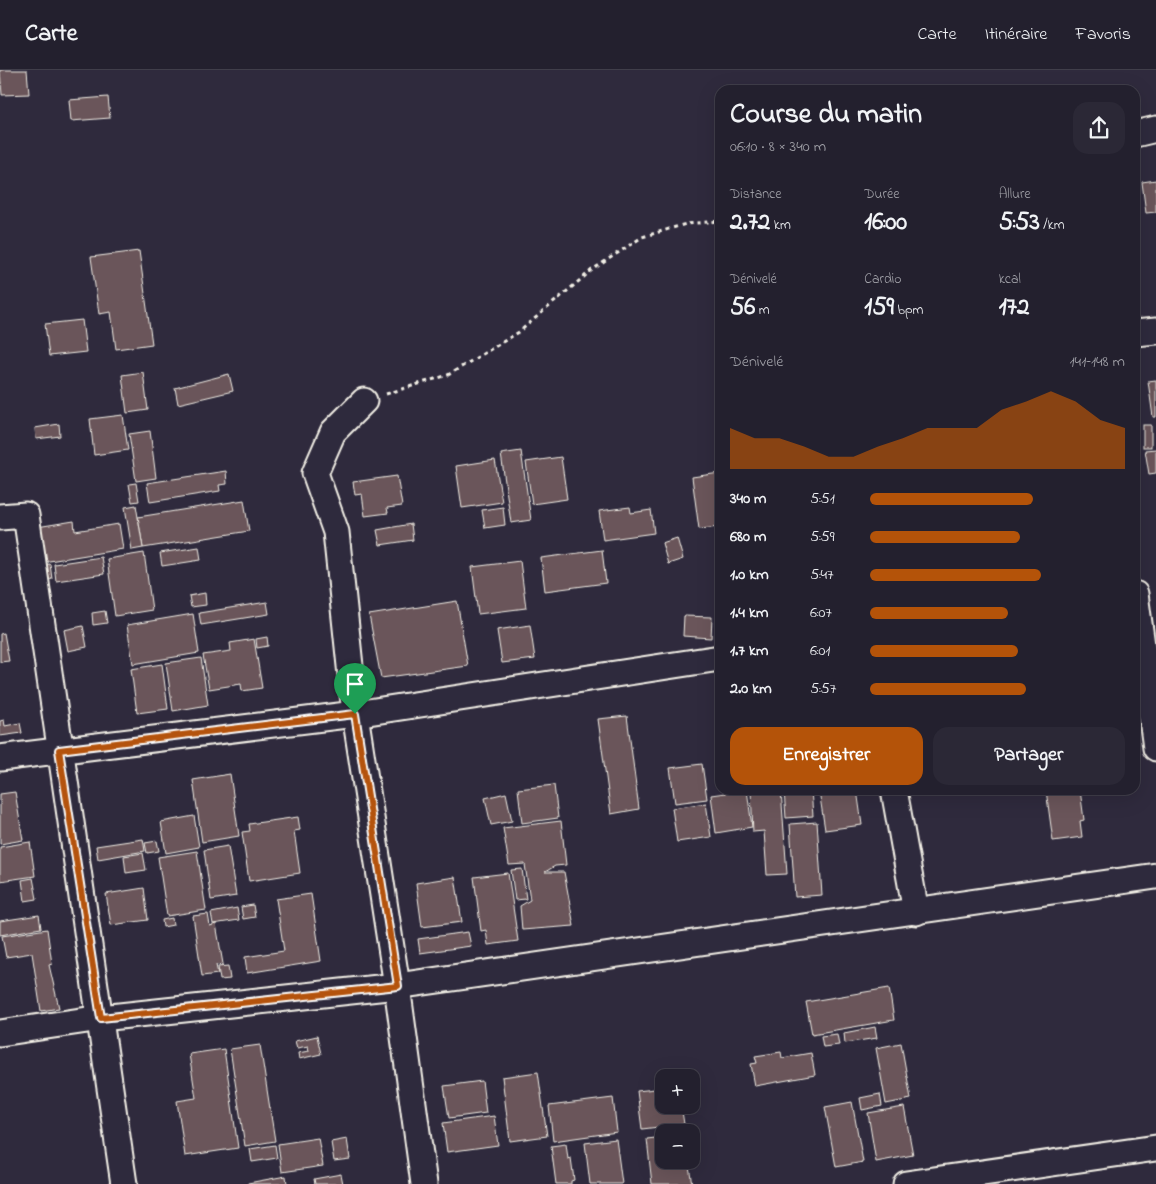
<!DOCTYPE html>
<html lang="fr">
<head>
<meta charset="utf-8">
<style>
	:root { --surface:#23202e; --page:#2b2836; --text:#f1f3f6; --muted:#a3a3aa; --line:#403e4a; --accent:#b45309 }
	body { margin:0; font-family:"Indie Flower",sans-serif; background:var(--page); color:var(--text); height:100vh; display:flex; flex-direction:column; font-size:19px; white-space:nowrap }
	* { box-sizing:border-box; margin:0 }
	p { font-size:16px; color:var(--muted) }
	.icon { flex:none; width:28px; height:28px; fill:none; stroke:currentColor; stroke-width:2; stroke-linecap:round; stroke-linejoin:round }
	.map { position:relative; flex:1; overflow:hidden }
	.panel { position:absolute; left:715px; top:15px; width:425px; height:710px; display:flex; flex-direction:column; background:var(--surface); border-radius:15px; box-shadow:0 5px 20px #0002,0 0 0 1px var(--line) }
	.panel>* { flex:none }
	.controls { position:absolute; left:655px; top:999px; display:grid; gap:10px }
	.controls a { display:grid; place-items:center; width:45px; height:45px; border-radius:10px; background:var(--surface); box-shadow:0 5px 20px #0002,0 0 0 1px var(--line); font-size:25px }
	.pin { position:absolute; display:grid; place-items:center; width:42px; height:42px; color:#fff; margin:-51px -21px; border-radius:50% 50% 50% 0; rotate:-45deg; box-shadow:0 0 5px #0007 }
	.pin .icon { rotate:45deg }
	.round { display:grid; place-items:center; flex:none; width:52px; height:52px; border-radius:15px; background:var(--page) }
	.summary { display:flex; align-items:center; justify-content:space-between; height:85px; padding:0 15px }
	h1 { font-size:28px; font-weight:700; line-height:38px }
	.figures { display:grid; grid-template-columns:repeat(3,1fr); gap:8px; height:85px; padding:5px 15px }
	.figures div { display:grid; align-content:center }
	.figures b { font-size:25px; font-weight:700 }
	.figures small { font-size:14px; font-weight:400 }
	.figures p { font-size:14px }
	.chart { height:140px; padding:10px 15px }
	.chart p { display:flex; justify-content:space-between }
	.chart svg { width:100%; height:90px; margin-top:5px; fill:var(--accent); opacity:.7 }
	.primary-button { display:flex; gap:10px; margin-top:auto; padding:10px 15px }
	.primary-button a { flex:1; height:58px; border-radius:15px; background:var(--accent); color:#fff; font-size:20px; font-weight:700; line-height:58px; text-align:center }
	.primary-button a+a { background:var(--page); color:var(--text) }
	ul { padding:0 15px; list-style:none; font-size:16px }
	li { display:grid; grid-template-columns:80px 60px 1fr; align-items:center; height:38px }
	li i { height:12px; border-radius:6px; background:var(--accent) }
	header { display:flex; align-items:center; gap:30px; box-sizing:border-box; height:70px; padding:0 25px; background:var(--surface); border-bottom:1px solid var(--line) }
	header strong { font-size:24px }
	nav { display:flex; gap:28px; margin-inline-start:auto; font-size:18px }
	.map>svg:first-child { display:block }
</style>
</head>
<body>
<header>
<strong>Carte</strong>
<nav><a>Carte</a><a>Itinéraire</a><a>Favoris</a></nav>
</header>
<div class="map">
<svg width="1156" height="1114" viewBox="0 0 1156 1114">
	<rect width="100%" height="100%" fill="#2f2a3d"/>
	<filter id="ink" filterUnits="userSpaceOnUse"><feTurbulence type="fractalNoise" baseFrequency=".02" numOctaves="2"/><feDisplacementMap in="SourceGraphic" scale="10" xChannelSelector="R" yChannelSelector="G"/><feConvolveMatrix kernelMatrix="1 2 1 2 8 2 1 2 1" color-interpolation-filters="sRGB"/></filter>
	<g filter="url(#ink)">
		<g fill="#6b555a" stroke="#f4f1e8">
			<polygon points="0,0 27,0 29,24 2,25"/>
			<polygon points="108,27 110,48 71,51 69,30"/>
			<polygon points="1156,110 1156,142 1146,143 1142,112"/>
			<polygon points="139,181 152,274 116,279 111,242 99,244 91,187"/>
			<polygon points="82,250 86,282 49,286 45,254"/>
			<polygon points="143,302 148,340 127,343 122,305"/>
			<polygon points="229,304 233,321 178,334 175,318"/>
			<polygon points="1156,310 1156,347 1153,347 1148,311"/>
			<polygon points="123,345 128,380 94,385 90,349"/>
			<polygon points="59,354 60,366 36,369 35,358"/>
			<rect x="1143" y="355" width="8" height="22"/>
			<polygon points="150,361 156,408 136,411 129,364"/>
			<polygon points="1156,379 1156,403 1149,404 1145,380"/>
			<polygon points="521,381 531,450 511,453 501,384"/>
			<polygon points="561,387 567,429 532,434 526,392"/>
			<polygon points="495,390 502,432 462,438 456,396"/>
			<polygon points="226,401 227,414 219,415 220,421 150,432 147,413"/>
			<polygon points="720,403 720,457 699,459 692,407"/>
			<polygon points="397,406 402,436 387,438 388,443 365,446 362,424 355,425 353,412"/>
			<polygon points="136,413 139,431 132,432 129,414"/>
			<polygon points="244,430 249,461 143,478 138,447"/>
			<polygon points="136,435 143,478 132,480 125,437"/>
			<polygon points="503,437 505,455 485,458 482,440"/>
			<polygon points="630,437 631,443 651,440 654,463 603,470 599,441"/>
			<polygon points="74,451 75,461 119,454 123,479 43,492 37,457"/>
			<polygon points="411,454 413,470 380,475 377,460"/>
			<polygon points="677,468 683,489 668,494 662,473"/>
			<polygon points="199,477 201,490 162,496 160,483"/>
			<polygon points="602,480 606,513 545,521 541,488"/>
			<polygon points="144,483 152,540 115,546 107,489"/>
			<polygon points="101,487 104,504 56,511 54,494"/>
			<polygon points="520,491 526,538 478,544 472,497"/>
			<polygon points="50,494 52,509 44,510 42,495"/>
			<polygon points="205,523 206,535 191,537 189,526"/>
			<polygon points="457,531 468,596 381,608 369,545"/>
			<polygon points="267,532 269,544 201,555 199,543"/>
			<polygon points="105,541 107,553 93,555 92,543"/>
			<polygon points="193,544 199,583 133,594 127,555"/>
			<polygon points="684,546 712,547 711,568 683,566"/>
			<polygon points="530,555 535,589 502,593 497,560"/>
			<polygon points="83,556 87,577 68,581 64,560"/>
			<polygon points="4,563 9,591 0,592 0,564"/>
			<polygon points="267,567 268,576 257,578 256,569"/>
			<polygon points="254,569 262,618 242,621 241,614 209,619 203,585 231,581 230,573"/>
			<polygon points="201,588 208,635 173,641 166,593"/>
			<polygon points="162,594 168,639 137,643 131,599"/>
			<polygon points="627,646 639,739 611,744 598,649"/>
			<polygon points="4,650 5,656 20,653 22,663 0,666 0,651"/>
			<polygon points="702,694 707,729 675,733 670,698"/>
			<polygon points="230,704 239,766 202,772 193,710"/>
			<polygon points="554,715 558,748 522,753 518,719"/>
			<polygon points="747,720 752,757 716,763 711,725"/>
			<polygon points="781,720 787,804 767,805 764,761 753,762 751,721"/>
			<polygon points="784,720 811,720 813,746 786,748"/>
			<polygon points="819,720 857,720 862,755 825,760"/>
			<polygon points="1046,720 1080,720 1084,750 1080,751 1082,767 1053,771"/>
			<polygon points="15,722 23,770 0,774 0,724"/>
			<polygon points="506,723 512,751 491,755 485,728"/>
			<polygon points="706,733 711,767 677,772 672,738"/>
			<polygon points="194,746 199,777 166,783 161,752"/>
			<polygon points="298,747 300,760 294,761 300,803 249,811 242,762 250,761 249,754"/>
			<polygon points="561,751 566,795 555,796 545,802 564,802 574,856 522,860 520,836 530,830 525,794 509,795 503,758"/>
			<polygon points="817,752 822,825 795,827 790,754"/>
			<polygon points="143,769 145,781 98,789 96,776"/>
			<polygon points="157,771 159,781 147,783 145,773"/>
			<polygon points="30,772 35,806 0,811 0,777"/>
			<polygon points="228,776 236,826 211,830 204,780"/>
			<polygon points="197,781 206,840 167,846 158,787"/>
			<polygon points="143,783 146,800 126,803 124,786"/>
			<polygon points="522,799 526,829 515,830 511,800"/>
			<polygon points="508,803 518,871 488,875 486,860 481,861 474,807"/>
			<polygon points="455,807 462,852 422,857 416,813"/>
			<polygon points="33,808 37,829 25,831 22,810"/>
			<polygon points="144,818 148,850 111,855 106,824"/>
			<polygon points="311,824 321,891 247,903 245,887 284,881 276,829"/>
			<polygon points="253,835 255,847 243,849 241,837"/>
			<polygon points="237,838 239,850 213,854 211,843"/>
			<polygon points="208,844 210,856 216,854 223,894 216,895 218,904 202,906 193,846"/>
			<polygon points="39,845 41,858 0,865 0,851"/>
			<polygon points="172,848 173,855 163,857 162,850"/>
			<polygon points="47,859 52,894 49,895 59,938 41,941 32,883 6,887 2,866"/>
			<polygon points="468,862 471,876 420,883 418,869"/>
			<polygon points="228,896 230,909 220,910 218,897"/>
			<polygon points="889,918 894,950 812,964 806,932"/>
			<polygon points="875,957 877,968 845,973 844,963"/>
			<polygon points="837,964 839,975 823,977 821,966"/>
			<polygon points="317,966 321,984 299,989 298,983 309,981 308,976 297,978 295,971"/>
			<polygon points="901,973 911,1029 886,1034 876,978"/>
			<polygon points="260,975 275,1071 245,1076 230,979"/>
			<polygon points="224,979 238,1078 185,1086 177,1031 196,1028 189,984"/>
			<polygon points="781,982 782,988 811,983 815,1005 755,1016 751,994 757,993 755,986"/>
			<polygon points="538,1002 547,1066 510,1071 502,1007"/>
			<polygon points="482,1011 486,1043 449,1048 444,1016"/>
			<polygon points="664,1018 664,1035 681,1035 684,1054 642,1059 637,1021"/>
			<polygon points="880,1024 882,1036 862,1040 860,1028"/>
			<polygon points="613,1028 617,1062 553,1071 549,1036"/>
			<polygon points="852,1032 863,1092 836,1097 825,1037"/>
			<polygon points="904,1037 913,1085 876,1092 868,1043"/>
			<polygon points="494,1046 498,1075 447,1082 443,1053"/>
			<polygon points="664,1067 664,1090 688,1090 692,1114 652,1114 647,1069"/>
			<polygon points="318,1068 323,1096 282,1102 278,1074"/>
			<polygon points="347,1069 350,1089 334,1091 331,1072"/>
			<polygon points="616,1069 622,1114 590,1114 585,1073"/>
			<polygon points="566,1074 568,1089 571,1088 574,1110 571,1111 571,1114 556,1114 551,1076"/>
			<polygon points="275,1075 277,1088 252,1092 250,1079"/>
			<polygon points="341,1104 343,1114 315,1114 314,1109"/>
			<polygon points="286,1106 287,1114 248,1114 248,1113"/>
		</g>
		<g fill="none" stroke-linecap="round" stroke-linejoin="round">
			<g stroke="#f4f1e8" stroke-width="29">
				<g id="street">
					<polyline points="1135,64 1156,59"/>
					<polyline points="1135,263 1156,261"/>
					<polyline points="364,331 333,362 315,403 336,462 355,644 397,916 424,1114"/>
					<polyline points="0,447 26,445 124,1114"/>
					<polyline points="1135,524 1156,678"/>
					<polyline points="0,688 355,644 720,588"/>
					<polyline points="894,720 916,842"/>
					<polyline points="0,963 101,948 397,916 1156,806"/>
					<polyline points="906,1114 1156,1078"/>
				</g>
			</g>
			<polyline stroke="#f4f1e8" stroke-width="3" stroke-dasharray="4 4" stroke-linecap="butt" points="386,324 448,305 519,262 592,200 642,167 686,154 720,151"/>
			<use href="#street" stroke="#2f2a3d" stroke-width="25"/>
		</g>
	</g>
	<g fill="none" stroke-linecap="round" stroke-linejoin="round" filter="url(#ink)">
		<g stroke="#fff" stroke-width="10">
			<polygon id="route" points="355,644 398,916 101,948 59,680"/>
		</g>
		<use href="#route" stroke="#b45309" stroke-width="6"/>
	</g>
</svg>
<div class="controls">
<a>+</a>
<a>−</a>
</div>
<div class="pin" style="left:355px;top:644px;background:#1e9e55"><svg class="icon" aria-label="arrive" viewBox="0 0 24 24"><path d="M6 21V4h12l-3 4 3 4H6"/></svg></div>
<section class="panel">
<div class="summary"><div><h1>Course du matin</h1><p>06:10 · 8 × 340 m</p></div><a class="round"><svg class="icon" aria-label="share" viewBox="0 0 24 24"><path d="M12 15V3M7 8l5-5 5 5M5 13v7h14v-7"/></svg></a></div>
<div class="figures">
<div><p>Distance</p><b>2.72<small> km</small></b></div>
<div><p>Durée</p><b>16:00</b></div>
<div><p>Allure</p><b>5:53<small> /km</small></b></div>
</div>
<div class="figures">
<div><p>Dénivelé</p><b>56<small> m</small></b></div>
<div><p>Cardio</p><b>159<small> bpm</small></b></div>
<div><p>kcal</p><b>172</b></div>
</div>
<div class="chart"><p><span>Dénivelé</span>141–148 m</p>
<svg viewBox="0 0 160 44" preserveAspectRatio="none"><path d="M0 44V24L10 29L20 29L30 33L40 38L50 38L60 33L70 29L80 24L90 24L100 24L110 15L120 11L130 6L140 11L150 20L160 24V44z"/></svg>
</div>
<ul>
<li><b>340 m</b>5:51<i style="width:64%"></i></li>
<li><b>680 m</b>5:59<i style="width:59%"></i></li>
<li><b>1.0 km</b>5:47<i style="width:67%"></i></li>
<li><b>1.4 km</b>6:07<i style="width:54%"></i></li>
<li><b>1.7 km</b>6:01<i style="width:58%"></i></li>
<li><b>2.0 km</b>5:57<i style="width:61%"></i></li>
</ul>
<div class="primary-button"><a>Enregistrer</a><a>Partager</a></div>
</section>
</div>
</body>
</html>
